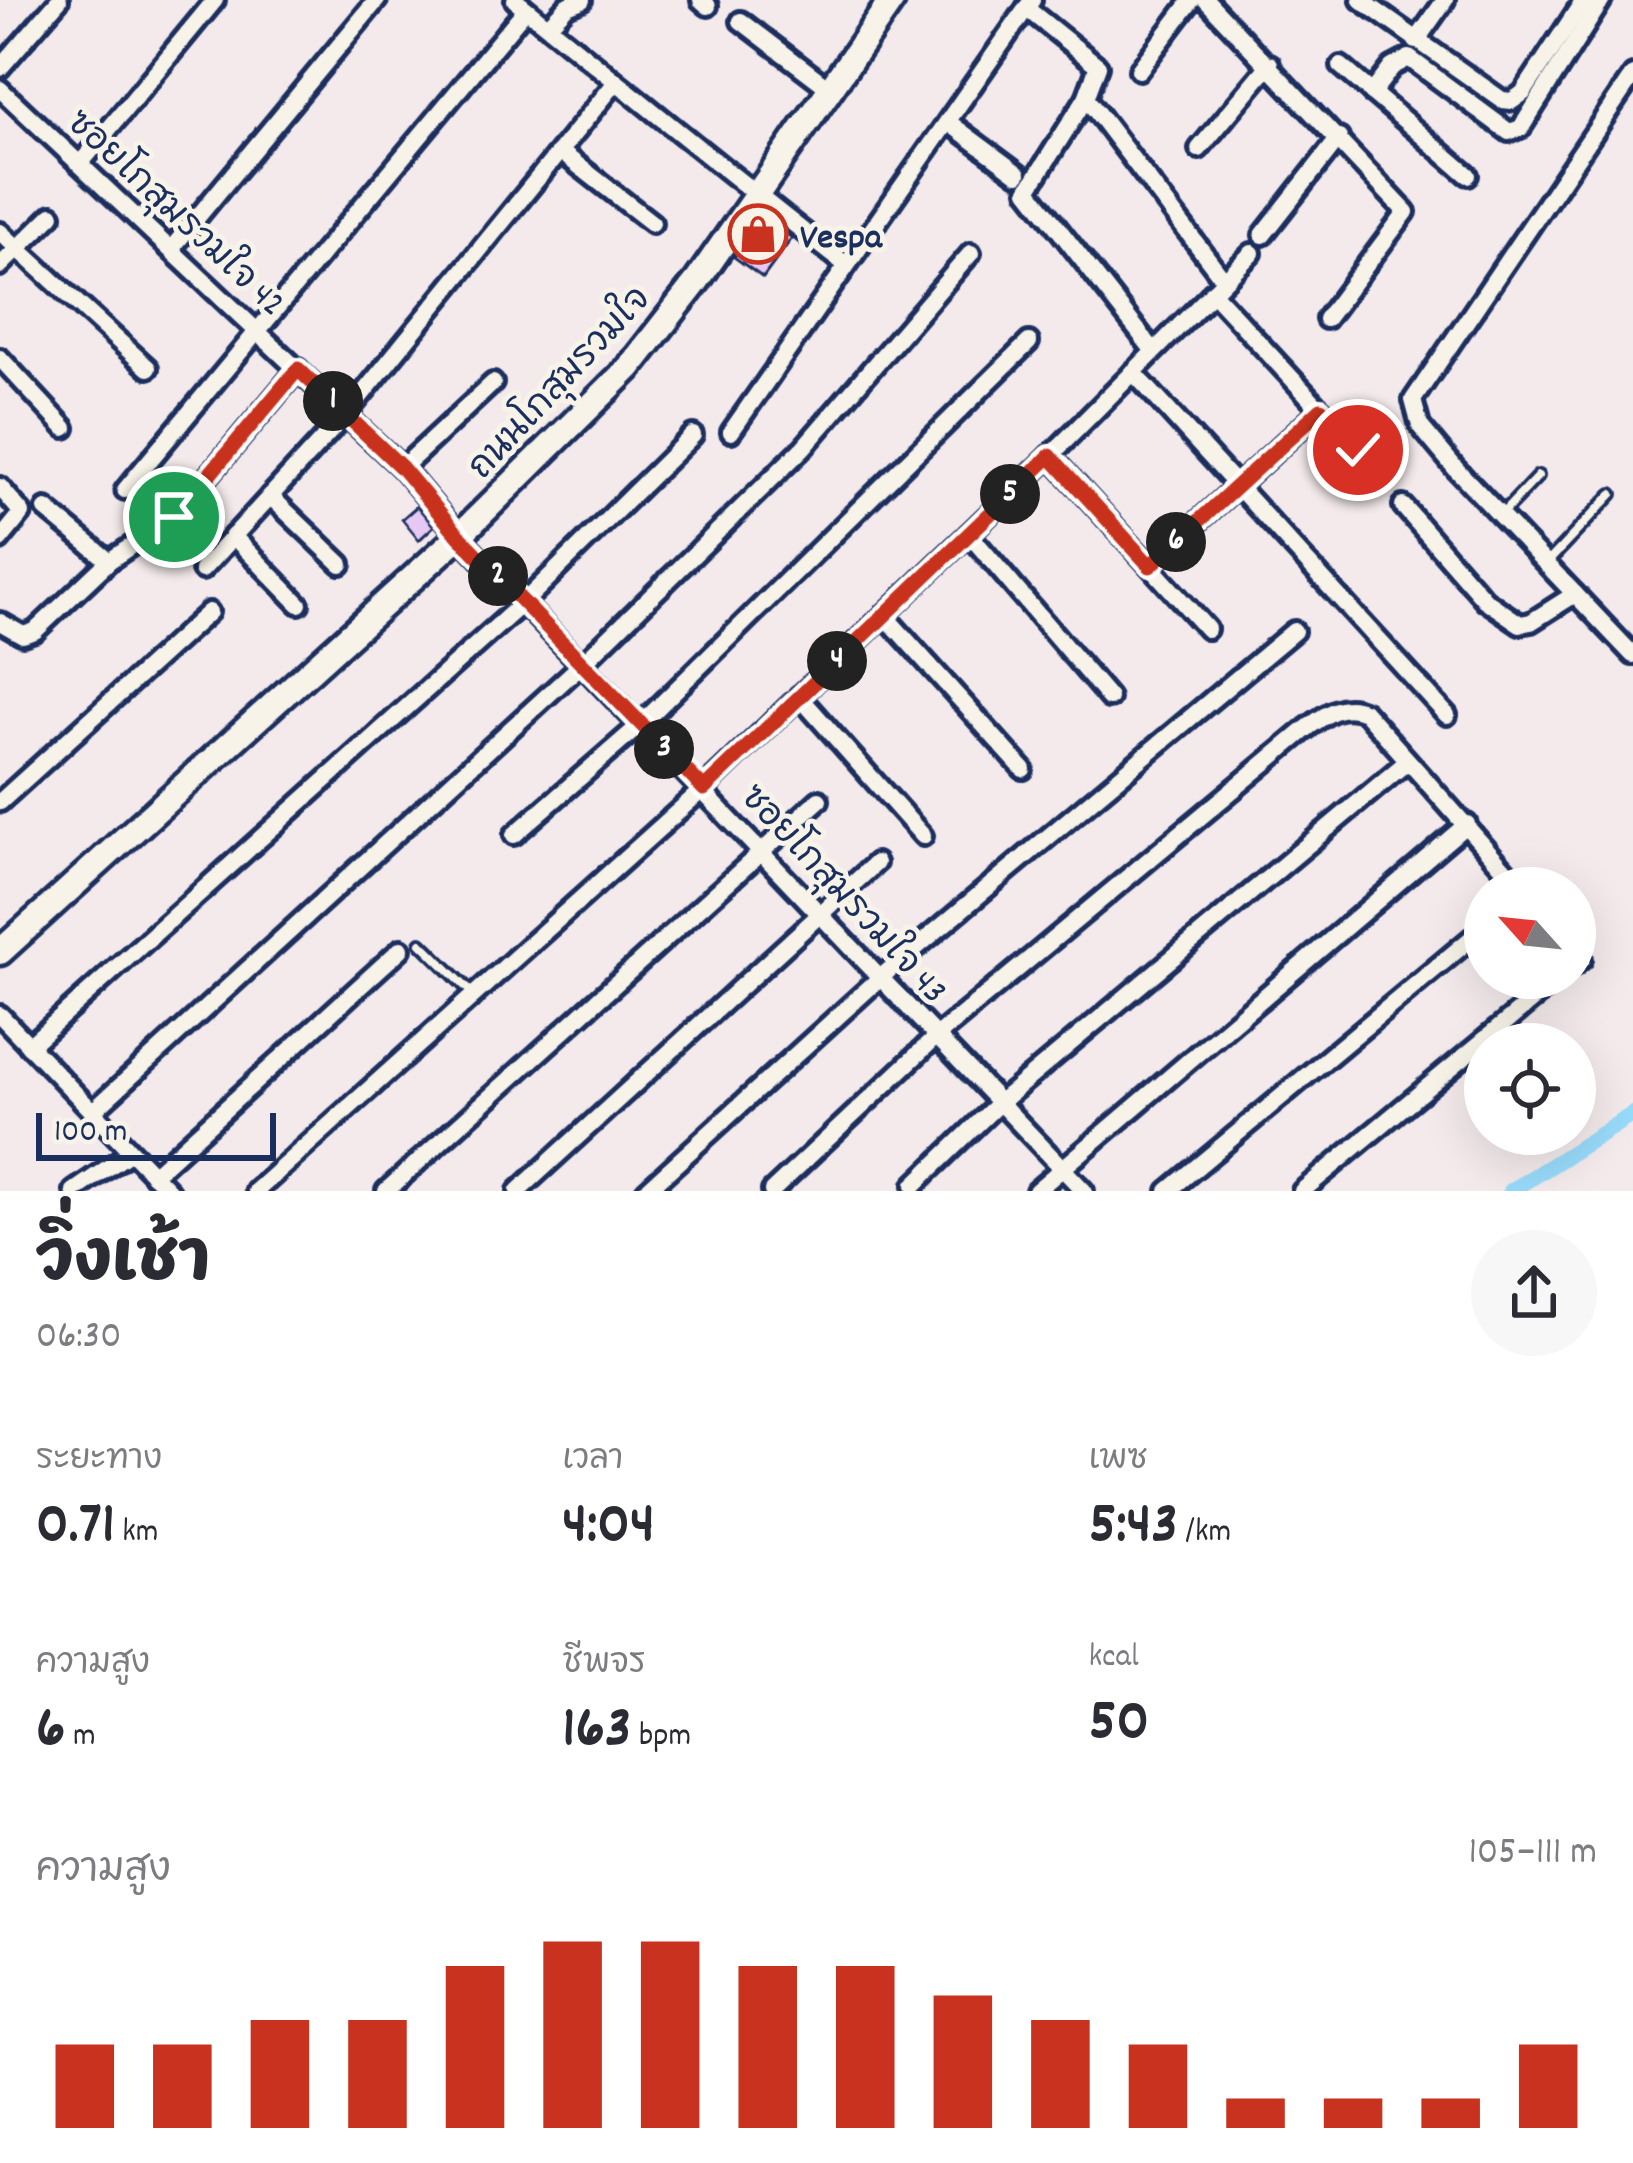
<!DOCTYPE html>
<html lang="th">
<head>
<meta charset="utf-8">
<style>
	:root { --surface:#fff; --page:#f7f7f7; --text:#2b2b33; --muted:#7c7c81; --accent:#c8321e }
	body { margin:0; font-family:Dekko,"Playpen Sans Thai",sans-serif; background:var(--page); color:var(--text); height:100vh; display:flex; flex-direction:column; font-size:45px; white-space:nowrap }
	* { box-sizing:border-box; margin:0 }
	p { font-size:39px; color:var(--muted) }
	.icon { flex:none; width:66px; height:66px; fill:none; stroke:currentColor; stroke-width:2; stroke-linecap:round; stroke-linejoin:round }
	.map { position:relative; height:1191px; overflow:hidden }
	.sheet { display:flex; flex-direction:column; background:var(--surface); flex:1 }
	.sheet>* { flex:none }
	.needle { width:78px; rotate:297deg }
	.fabs { position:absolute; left:1464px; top:867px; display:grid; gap:24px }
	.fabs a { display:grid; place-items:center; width:132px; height:132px; border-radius:50%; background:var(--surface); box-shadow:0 12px 48px #0002; font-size:60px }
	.scale { position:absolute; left:36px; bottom:30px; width:240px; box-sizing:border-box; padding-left:12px; border:6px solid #1b2f5e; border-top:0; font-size:33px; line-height:42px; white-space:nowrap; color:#1b2f5e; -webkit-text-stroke:9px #f7f3e8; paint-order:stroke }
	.pin { position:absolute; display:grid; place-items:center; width:102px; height:102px; color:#fff; margin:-51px; border:6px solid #fff; border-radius:50%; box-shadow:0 3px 12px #0007 }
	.km { position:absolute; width:60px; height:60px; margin:-30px; border-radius:50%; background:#222; color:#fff; font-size:33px; line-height:60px; text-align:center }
	.round { display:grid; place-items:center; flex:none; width:126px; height:126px; border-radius:63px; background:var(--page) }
	.head { display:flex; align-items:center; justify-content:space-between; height:204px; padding:0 36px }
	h1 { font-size:66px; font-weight:800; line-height:90px }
	.figures { display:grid; grid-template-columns:repeat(3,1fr); gap:18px; height:204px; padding:12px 36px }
	.figures div { display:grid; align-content:center }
	.figures b { font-size:60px; font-weight:800 }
	.figures small { font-size:33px; font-weight:400 }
	.figures p { font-size:33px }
	.chart { height:336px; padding:24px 36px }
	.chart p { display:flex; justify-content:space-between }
	.chart svg { width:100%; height:216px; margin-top:12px; stroke:var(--accent); stroke-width:6 }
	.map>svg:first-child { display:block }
</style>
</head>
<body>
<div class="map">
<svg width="1633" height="1191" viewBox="0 0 1633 1191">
	<rect width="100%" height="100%" fill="#f4eaeb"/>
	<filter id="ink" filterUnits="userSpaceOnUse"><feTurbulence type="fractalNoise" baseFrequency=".00833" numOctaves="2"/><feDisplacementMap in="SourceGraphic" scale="24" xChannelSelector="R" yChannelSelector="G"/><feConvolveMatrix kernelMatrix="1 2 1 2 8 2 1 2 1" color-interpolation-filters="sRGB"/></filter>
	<g filter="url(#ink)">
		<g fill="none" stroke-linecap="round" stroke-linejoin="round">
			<polyline stroke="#98dafa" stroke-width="16" points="1511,1191 1633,1114"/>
		</g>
		<g fill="#e7c8f5" stroke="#1b2f5e" stroke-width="3">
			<polygon points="763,215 792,238 763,278 734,257"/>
			<polygon points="417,506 434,526 419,540 402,519"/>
		</g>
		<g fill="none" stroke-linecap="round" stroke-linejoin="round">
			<g stroke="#1b2f5e" stroke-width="16">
				<g id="lane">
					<polyline points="1502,514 1538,476"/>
					<polyline points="1547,563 1612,494"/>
					<polyline points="421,943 474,995"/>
				</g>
			</g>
			<g stroke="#1b2f5e" stroke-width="26">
				<g id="street">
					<path d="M515 0C625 88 734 178 845 264"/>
					<polyline points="701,0 708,6"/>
					<polyline points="1206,0 1406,212 1326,319"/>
					<polyline points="1361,0 1502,100 1512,101 1523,93 1584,0"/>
					<polyline points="1026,8 1098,66 1086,98 1028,190 1153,350"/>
					<polyline points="741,21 830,89"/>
					<polyline points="550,24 567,6 582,0"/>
					<polyline points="1416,41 1445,0"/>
					<polyline points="1341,66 1468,175"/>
					<polyline points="0,68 59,0"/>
					<polyline points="1139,70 1192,0"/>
					<polyline points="1633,75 1413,400 1420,426 1456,469 1633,655"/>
					<polyline points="0,89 402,468 459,536 1084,1191"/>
					<polyline points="1372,93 1392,67 1409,58 1509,132 1521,128 1602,0"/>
					<polyline points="1086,98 1224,280"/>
					<polyline points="948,122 1018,174"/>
					<polyline points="1199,149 1270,64"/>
					<polyline points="561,152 652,223"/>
					<polyline points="80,164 215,0"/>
					<polyline points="0,232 148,368"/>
					<polyline points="1263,235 1339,138"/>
					<polyline points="172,248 377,0"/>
					<polyline points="0,266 52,215"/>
					<polyline points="1212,292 1384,478"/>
					<polyline points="0,358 65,428"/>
					<polyline points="1133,372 1447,715"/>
					<polyline points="731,432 1032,0"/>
					<polyline points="1358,450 1382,427"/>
					<polyline points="1050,456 1207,629"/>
					<polyline points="402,468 493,383"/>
					<polyline points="0,487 22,513 0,540"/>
					<polyline points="125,490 526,9"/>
					<polyline points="270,496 341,564"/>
					<polyline points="1403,506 1485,600 1520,624 1531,622 1575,594"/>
					<polyline points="46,509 109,561"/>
					<polyline points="969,534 1109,698"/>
					<polyline points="233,536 299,604"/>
					<polyline points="1150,566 1321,409"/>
					<polyline points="202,570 347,413 616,82"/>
					<polyline points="885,616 1023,769"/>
					<polyline points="0,622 23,635 35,631 109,561 174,517 298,369"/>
					<polyline points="799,696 923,836"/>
					<polyline points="0,802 209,612"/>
					<polyline points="514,835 640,725 1029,342"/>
					<polyline points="1575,951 1582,959 1575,965"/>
					<polyline points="0,1015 169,1191"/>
					<polyline points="29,1046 524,602 693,435"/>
					<polyline points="92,1112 583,663 803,448 971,253"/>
					<polyline points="153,1175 401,949"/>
					<polyline points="914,1185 1000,1102 1408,761"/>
					<polyline points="74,1191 131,1152"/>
					<polyline points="256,1191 703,789 1050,456 1252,253"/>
					<polyline points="386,1191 819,800"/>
					<polyline points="518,1191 876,863"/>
					<polyline points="646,1191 881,977 1294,631"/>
					<path d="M772 1191 937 1036 1306 729C1325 715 1341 701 1365 712L1521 888"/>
					<polyline points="1036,1191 1467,824"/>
					<polyline points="1168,1191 1485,927"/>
					<polyline points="1302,1191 1559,978"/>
				</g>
			</g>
			<g stroke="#1b2f5e" stroke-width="33">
				<polyline id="secondary" points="0,952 459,536 629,368 697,281 892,0"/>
			</g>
			<use href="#lane" stroke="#f7f3e8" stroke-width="8"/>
			<use href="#street" stroke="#f7f3e8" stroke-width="16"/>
			<use href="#secondary" stroke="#f7f3e8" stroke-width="24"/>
		</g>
	</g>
	<g fill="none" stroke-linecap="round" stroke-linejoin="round" filter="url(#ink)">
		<g stroke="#fff" stroke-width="24">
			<polyline id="route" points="174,517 298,369 402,468 459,536 704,789 1050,456 1150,566 1321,409 1358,450"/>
		</g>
		<use href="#route" stroke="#c8321e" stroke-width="15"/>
	</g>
	<defs>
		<g id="shop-ring" transform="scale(3)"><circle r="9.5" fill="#f7f3e8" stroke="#c8321e" stroke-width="1.5"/><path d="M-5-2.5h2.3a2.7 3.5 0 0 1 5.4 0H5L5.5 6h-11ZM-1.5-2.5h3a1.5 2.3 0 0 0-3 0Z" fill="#c8321e"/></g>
	</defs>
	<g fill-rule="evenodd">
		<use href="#shop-ring" x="758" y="234"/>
	</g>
	<g text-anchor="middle" stroke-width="10" stroke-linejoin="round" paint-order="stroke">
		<g font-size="36" fill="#1b2f5e" stroke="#f7f3e8">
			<text transform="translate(178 211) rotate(43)" y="13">ซอยโกสุมรวมใจ 42</text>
			<text transform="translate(557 381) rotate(-47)" y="13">ถนนโกสุมรวมใจ</text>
			<text transform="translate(846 892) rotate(47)" y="13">ซอยโกสุมรวมใจ 43</text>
		</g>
		<g font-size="36" font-weight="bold" fill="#1b2f5e" stroke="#f7f3e8" text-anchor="start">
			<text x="800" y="247">Vespa</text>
		</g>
	</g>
</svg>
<div class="fabs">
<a><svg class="needle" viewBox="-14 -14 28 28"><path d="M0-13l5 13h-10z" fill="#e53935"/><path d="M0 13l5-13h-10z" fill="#7c7c81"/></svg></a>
<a><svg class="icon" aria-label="locate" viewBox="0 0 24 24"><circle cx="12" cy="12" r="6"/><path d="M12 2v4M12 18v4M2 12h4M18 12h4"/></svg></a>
</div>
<div class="scale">100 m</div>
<div class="pin" style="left:174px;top:517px;background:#1e9e55"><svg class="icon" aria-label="arrive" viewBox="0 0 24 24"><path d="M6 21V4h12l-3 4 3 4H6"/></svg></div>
<div class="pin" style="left:1358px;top:450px;background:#d93025"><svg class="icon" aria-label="check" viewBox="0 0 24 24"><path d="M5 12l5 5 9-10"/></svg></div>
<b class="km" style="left:333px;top:401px">1</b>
<b class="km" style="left:498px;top:576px">2</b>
<b class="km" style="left:664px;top:749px">3</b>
<b class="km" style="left:837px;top:661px">4</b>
<b class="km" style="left:1010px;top:494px">5</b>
<b class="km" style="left:1176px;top:542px">6</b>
</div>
<section class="sheet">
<div class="head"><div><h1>วิ่งเช้า</h1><p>06:30</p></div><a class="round"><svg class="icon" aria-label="share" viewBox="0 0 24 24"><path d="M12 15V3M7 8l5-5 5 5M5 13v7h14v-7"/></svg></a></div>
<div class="figures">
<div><p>ระยะทาง</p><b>0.71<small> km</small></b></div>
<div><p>เวลา</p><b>4:04</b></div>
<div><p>เพซ</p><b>5:43<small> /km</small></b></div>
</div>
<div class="figures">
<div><p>ความสูง</p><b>6<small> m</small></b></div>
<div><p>ชีพจร</p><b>163<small> bpm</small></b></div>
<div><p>kcal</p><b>50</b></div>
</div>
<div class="chart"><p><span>ความสูง</span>105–111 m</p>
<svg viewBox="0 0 160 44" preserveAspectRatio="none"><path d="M5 44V27M15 44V27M25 44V22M35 44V22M45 44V11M55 44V6M65 44V6M75 44V11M85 44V11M95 44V17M105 44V22M115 44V27M125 44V38M135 44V38M145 44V38M155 44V27"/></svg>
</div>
</section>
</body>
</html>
